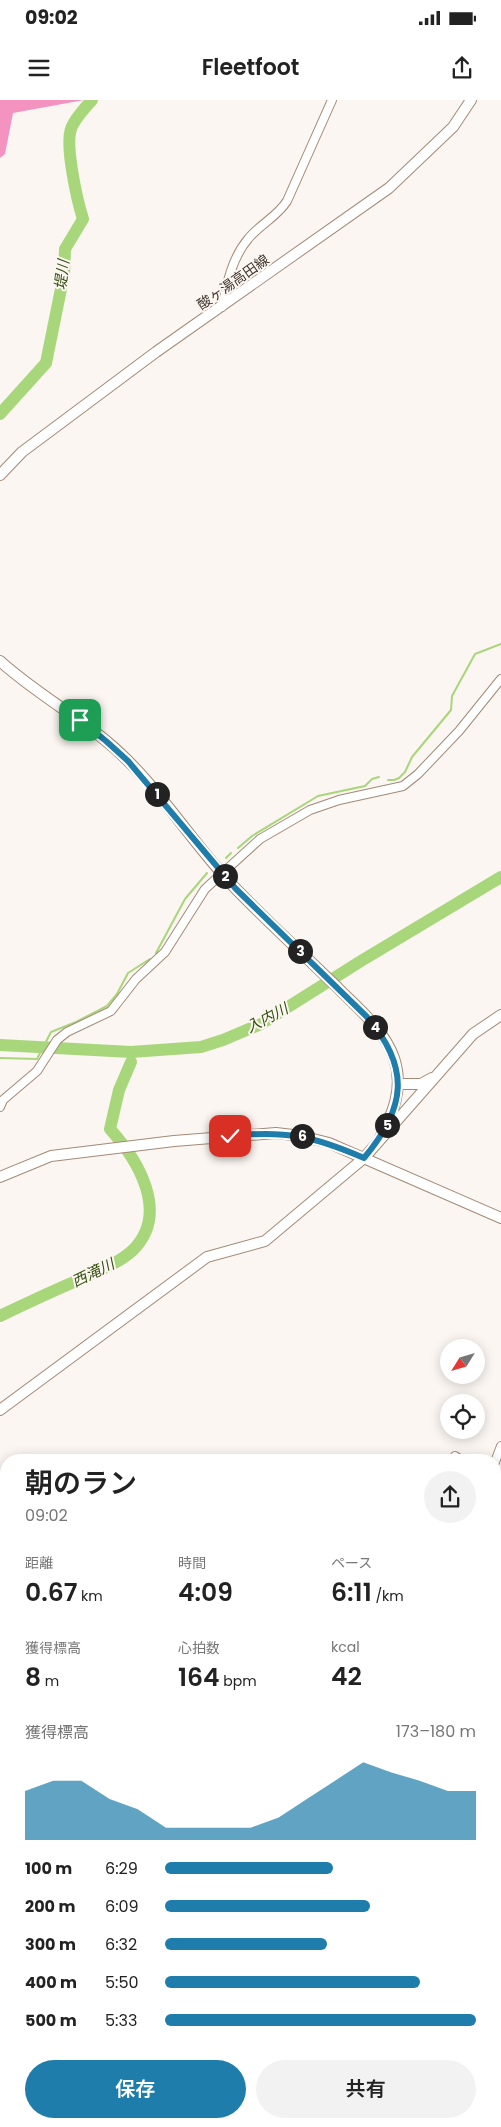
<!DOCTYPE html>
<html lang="ja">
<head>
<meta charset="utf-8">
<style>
	:root { --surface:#fff; --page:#f2f2f2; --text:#222; --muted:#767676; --accent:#1e7daa }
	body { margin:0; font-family:Poppins,"Noto Sans JP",sans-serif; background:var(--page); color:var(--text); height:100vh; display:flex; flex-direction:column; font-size:19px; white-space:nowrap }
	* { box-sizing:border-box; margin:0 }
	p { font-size:16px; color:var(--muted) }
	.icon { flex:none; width:28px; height:28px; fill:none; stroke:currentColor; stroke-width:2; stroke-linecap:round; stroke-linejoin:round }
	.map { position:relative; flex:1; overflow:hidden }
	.sheet { position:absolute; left:0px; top:1354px; width:501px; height:674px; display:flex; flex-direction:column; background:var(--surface); border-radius:20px 20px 0 0; box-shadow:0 2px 12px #0003 }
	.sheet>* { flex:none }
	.needle { width:32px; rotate:233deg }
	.fabs { position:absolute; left:440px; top:1239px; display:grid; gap:10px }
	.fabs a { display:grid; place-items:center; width:45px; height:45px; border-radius:50%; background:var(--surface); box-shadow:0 2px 12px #0003; font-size:25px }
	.pin { position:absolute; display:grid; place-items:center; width:42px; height:42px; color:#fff; margin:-21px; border-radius:10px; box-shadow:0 2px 8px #0006 }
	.km { position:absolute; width:25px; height:25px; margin:-12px; border-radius:50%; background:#222; color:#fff; font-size:14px; line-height:25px; text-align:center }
	.round { display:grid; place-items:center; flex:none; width:52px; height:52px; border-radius:26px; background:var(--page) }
	.headline { display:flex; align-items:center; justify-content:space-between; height:85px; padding:0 25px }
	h1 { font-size:28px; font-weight:600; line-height:38px }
	.metrics { display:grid; grid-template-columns:repeat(3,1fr); gap:8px; height:85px; padding:5px 25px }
	.metrics div { display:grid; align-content:center }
	.metrics b { font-size:25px; font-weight:600 }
	.metrics small { font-size:14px; font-weight:400 }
	.metrics p { font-size:14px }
	.chart { height:140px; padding:10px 25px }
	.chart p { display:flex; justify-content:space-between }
	.chart svg { width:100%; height:90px; margin-top:5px; fill:var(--accent); opacity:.7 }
	.primary-button { display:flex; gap:10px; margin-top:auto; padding:10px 25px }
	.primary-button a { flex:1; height:58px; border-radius:30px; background:var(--accent); color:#fff; font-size:20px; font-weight:600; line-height:58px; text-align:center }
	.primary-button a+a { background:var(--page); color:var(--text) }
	ul { padding:0 25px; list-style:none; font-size:16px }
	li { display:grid; grid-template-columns:80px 60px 1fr; align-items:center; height:38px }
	li i { height:12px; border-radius:6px; background:var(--accent) }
	.status { display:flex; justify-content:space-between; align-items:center; height:35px; padding:0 25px; background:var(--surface); direction:ltr }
	.status svg { height:14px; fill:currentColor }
	header { display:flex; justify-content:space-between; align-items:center; height:65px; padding:0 25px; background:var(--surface); font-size:22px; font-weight:600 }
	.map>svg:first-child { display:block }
</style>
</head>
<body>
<div class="status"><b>09:02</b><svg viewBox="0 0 49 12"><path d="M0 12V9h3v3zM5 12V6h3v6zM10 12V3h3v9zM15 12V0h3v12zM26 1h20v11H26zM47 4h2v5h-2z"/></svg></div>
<header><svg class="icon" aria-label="menu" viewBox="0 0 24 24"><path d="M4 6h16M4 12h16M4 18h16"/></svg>Fleetfoot<svg class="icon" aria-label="share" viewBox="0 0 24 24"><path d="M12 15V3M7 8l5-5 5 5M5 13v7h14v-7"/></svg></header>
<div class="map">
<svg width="501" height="2027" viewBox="0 0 501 2027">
	<rect width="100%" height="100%" fill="#fbf6f1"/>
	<g fill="#f593c0">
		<polygon points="0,0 84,0 13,13 5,54 0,58"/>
		<polygon points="0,1571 6,1571 6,2021 476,2021 480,2027 0,2027"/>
		<polygon points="501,1612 501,1877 495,1874 495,1622"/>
	</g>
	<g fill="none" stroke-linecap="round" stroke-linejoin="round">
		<g stroke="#a8d67b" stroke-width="2">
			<polyline points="388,680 394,680 399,678 405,672 412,657 451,610 452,596 475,554 501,544"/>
			<polyline points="238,748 252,736 318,696 365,686 372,679 379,677"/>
			<polyline points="226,758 231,753"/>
			<polyline points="156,853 185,799 207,773"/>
			<polyline points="0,958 37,959 51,932 76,922 107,906 117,894 128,873 150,859"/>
		</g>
		<g stroke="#a8d67b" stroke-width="12">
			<path d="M0 314 46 263 64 174 65 149 83 119C77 100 65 46 71 29 74 19 85 8 92 0"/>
			<polyline points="0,945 131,952 201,947 223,940 261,924 361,861 501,777"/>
			<path d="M0 1216C27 1203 55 1190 83 1178 100 1170 119 1163 133 1150 170 1113 138 1060 110 1029L119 990 131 962"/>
		</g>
		<g stroke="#a38a76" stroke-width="10">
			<g id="street">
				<path d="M222 207C227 183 232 158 248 139 260 124 277 117 287 101L332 0"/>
				<polyline points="0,1007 3,1000 37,971 57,940 67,932 111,911 136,879 165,852 205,789 260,739 310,710 339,700 403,686 418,674 459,631 501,579"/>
				<polyline points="452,1360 455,1356 461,1360"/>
				<polyline points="495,1362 501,1346"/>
				<polyline points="495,1575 501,1569"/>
			</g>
		</g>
		<g stroke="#a38a76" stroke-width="12">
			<g id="secondary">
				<polyline points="0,375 22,352 156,252 389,88 453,27 471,0"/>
				<path d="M0 561C33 591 71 612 105 640 157 682 191 743 237 790 271 825 306 857 340 890 360 910 384 930 394 958 404 988 393 1014 379 1040"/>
				<polyline points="398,984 421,984 432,978"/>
				<polyline points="0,1077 51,1056 174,1041 276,1033 301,1036 329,1043 501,1118"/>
				<polyline points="0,1310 207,1157 265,1141 364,1058 473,934 501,915"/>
				<polyline points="495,1402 501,1384"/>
				<polyline points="495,1460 501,1473"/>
				<polyline points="495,1867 501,1858"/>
				<polyline points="384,2027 388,2021"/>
			</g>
		</g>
		<g stroke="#af6c63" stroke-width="14">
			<g id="primary">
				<polyline points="495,1988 501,1982"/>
				<polyline points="455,2027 460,2021"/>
			</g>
		</g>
		<use href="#street" stroke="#fff" stroke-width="8"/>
		<use href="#secondary" stroke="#fff" stroke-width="10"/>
		<use href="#primary" stroke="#f4bab4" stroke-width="11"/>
	</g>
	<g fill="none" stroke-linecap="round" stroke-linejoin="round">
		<g stroke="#fff" stroke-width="10">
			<path id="route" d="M80 620 106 641 128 661 236 789 367 917C411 968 406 1008 364 1058 313 1036 286 1030 230 1036"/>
		</g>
		<use href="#route" stroke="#1e7daa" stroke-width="6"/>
	</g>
	<g text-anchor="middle" stroke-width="4" stroke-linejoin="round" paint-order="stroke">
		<g font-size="14" fill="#3d322a" stroke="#fbf6f1">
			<text transform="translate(233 182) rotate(-35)" y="5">酸ヶ湯高田線</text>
		</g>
		<g font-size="15" font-style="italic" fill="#345010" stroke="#fbf6f1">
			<text transform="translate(62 175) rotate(-83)" y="5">堤川</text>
			<text transform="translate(267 918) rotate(-28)" y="5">入内川</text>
			<text transform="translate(93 1173) rotate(-26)" y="5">西滝川</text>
		</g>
	</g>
</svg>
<div class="fabs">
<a><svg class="needle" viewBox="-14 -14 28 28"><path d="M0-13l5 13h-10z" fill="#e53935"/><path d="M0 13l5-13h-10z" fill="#767676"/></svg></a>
<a><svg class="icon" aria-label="locate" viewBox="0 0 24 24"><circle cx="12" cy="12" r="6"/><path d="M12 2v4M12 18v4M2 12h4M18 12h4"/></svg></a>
</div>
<div class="pin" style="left:80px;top:620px;background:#1e9e55"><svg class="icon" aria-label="arrive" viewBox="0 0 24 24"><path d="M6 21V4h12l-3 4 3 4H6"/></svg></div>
<div class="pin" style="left:230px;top:1036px;background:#d93025"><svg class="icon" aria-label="check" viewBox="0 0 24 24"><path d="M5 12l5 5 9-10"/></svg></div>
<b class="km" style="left:157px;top:694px">1</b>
<b class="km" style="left:225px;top:776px">2</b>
<b class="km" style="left:300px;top:851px">3</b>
<b class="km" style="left:375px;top:927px">4</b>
<b class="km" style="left:387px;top:1025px">5</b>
<b class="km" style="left:302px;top:1036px">6</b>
<section class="sheet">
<div class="headline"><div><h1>朝のラン</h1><p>09:02</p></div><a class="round"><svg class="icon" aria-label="share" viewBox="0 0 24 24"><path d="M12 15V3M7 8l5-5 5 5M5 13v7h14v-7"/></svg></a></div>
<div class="metrics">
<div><p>距離</p><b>0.67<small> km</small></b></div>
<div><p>時間</p><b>4:09</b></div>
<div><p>ペース</p><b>6:11<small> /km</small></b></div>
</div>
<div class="metrics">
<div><p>獲得標高</p><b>8<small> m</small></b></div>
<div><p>心拍数</p><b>164<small> bpm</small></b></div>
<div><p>kcal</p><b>42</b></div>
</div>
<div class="chart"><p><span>獲得標高</span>173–180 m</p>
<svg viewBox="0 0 160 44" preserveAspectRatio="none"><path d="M0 44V20L10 15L20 15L30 24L40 29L50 38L60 38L70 38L80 38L90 33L100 24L110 15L120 6L130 11L140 15L150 20L160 20V44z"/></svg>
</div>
<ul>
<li><b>100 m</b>6:29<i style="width:54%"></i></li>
<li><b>200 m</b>6:09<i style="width:66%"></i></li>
<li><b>300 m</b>6:32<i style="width:52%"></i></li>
<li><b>400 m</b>5:50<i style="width:82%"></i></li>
<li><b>500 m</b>5:33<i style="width:100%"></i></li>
</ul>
<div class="primary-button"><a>保存</a><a>共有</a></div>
</section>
</div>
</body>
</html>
